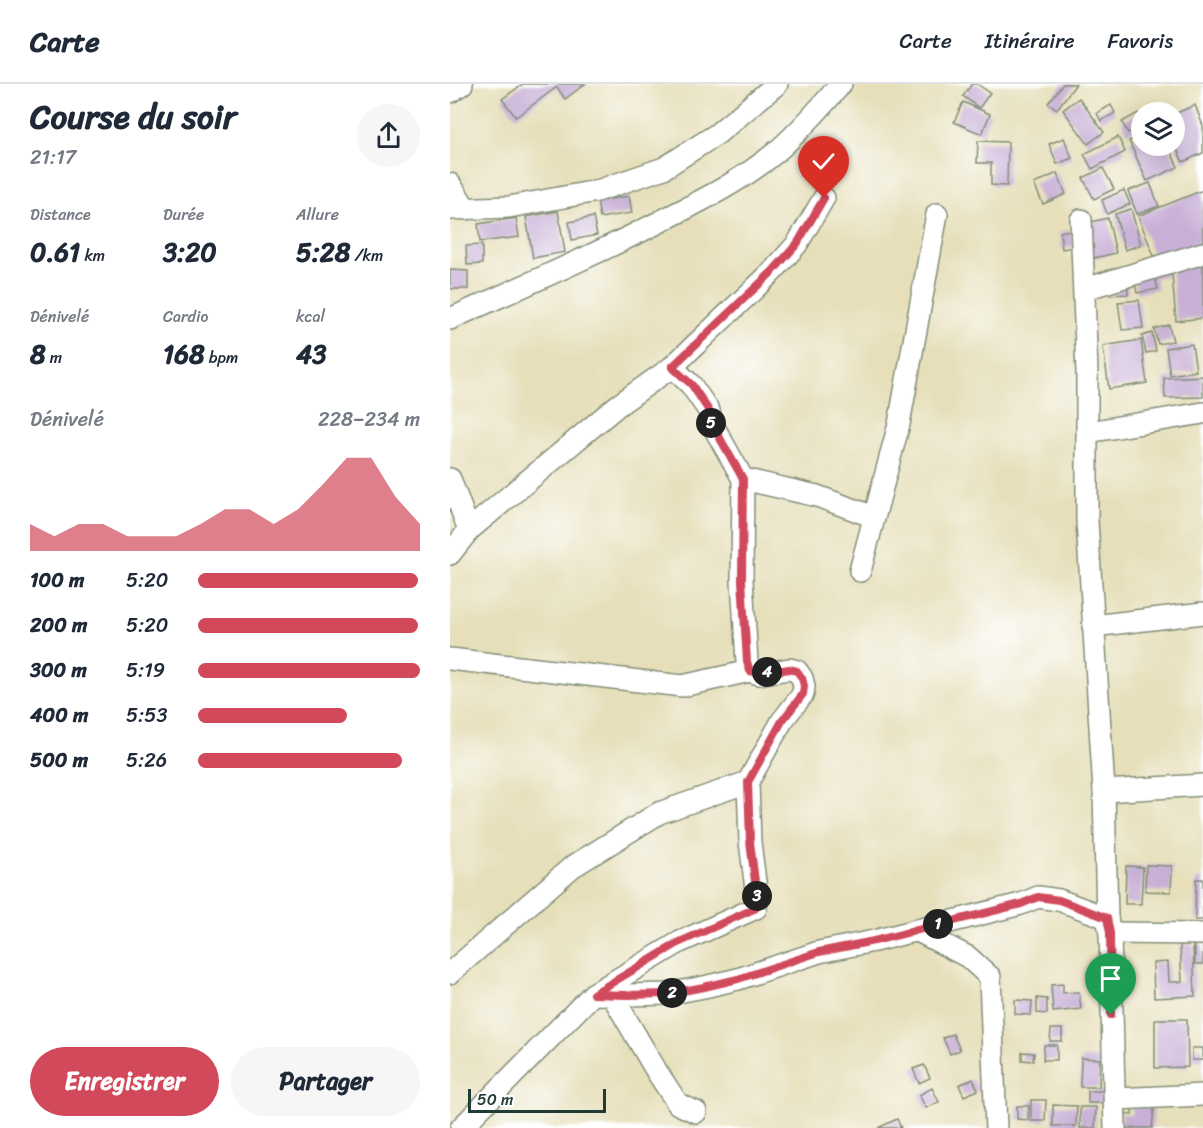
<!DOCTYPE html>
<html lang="fr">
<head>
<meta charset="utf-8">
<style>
	:root { --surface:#fff; --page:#f6f6f7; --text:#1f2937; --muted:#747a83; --line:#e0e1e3; --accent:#d1495b }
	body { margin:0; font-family:Sriracha,sans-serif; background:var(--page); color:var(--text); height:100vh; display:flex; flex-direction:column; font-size:22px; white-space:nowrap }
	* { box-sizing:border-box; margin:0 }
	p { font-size:20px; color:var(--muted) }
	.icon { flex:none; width:33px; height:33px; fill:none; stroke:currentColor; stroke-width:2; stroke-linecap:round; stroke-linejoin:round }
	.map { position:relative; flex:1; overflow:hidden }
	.panel { display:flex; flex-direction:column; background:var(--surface); width:450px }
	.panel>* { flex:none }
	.tools { position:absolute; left:681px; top:18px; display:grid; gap:12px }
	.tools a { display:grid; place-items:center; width:54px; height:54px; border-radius:50%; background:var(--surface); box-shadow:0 6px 24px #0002; font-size:30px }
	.scale { position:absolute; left:18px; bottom:15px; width:138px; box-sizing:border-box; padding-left:6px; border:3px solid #1f3d34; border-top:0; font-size:16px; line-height:21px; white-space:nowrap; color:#1f3d34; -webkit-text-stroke:4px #fff; paint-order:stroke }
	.pin { position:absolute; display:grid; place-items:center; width:51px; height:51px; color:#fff; margin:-62px -26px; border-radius:50% 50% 50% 0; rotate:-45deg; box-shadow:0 0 6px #0007 }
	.pin .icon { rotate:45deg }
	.km { position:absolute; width:30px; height:30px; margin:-15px; border-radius:50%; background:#222; color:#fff; font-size:16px; line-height:30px; text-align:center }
	.round { display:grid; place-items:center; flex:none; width:63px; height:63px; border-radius:32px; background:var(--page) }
	.head { display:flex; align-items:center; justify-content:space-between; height:102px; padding:0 30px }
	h1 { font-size:33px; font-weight:700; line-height:45px }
	.figures { display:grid; grid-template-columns:repeat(3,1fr); gap:9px; height:102px; padding:6px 30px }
	.figures div { display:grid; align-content:center }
	.figures b { font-size:26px; font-weight:700 }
	.figures small { font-size:16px; font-weight:400 }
	.figures p { font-size:16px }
	.chart { height:168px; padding:12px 30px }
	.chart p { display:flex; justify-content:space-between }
	.chart svg { width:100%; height:108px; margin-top:6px; fill:var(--accent); opacity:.7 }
	.cta { display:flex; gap:12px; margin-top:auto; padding:12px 30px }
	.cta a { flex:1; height:69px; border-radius:36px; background:var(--accent); color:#fff; font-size:24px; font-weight:700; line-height:69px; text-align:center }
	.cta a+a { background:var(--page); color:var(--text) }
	ul { padding:0 30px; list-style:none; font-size:20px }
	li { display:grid; grid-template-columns:96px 72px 1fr; align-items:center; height:45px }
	li i { height:15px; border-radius:8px; background:var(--accent) }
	header { display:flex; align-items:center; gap:36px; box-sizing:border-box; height:84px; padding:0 30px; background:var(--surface); border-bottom:2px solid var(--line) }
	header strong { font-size:28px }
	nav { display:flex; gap:33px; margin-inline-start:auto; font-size:21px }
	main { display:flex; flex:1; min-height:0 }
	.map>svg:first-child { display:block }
</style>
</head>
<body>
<header>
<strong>Carte</strong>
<nav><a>Carte</a><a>Itinéraire</a><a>Favoris</a></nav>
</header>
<main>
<section class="panel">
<div class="head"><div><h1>Course du soir</h1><p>21:17</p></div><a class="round"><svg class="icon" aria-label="share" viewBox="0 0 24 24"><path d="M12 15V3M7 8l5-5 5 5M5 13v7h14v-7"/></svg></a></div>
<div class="figures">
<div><p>Distance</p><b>0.61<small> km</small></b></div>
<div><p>Durée</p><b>3:20</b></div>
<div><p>Allure</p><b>5:28<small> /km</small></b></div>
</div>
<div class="figures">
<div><p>Dénivelé</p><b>8<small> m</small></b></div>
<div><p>Cardio</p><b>168<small> bpm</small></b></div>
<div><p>kcal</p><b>43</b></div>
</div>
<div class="chart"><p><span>Dénivelé</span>228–234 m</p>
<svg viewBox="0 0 160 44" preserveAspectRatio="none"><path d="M0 44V33L10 38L20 33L30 33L40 38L50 38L60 38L70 33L80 27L90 27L100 33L110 27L120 17L130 6L140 6L150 22L160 33V44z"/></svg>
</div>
<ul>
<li><b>100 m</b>5:20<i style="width:99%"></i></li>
<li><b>200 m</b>5:20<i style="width:99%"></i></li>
<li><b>300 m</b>5:19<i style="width:100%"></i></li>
<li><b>400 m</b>5:53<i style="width:67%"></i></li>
<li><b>500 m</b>5:26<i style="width:92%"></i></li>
</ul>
<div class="cta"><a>Enregistrer</a><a>Partager</a></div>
</section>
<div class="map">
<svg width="753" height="1044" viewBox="0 0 753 1044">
	<rect width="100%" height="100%" fill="#fff"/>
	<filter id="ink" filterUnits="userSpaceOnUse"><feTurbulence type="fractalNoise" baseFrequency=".0167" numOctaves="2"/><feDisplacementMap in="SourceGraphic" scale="12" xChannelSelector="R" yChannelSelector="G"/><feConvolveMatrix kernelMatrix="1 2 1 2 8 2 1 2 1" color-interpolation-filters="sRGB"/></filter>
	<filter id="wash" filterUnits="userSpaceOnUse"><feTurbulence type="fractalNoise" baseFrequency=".008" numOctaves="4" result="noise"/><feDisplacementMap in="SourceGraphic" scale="24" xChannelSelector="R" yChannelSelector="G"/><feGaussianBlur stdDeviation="1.35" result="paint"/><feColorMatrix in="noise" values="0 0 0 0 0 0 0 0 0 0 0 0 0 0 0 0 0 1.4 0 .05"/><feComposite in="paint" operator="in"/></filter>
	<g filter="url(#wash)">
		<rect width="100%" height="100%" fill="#e6dfba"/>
		<g id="blocks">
			<g fill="#c7afd6">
				<polygon points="73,0 135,0 115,15 107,3 66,33 52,15"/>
				<polygon points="522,0 527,0 540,9 529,24 513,12"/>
				<polygon points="613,0 626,0 607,25 598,19"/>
				<polygon points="629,14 654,48 638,60 613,26"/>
				<polygon points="513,18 540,30 532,50 504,38"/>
				<polygon points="661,21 665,29 651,37 647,29"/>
				<polygon points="745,21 753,42 753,69 733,78 724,59 724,30"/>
				<polygon points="688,29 692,43 678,49 672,38"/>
				<polygon points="692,51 692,62 718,62 728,83 697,97 679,57"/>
				<polygon points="668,53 675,68 642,85 634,70"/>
				<polygon points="614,54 622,74 607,80 599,60"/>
				<polygon points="528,57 558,58 557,102 541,101 541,79 527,79"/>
				<polygon points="653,84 664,105 644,115 633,94"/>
				<polygon points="607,89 616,110 593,120 584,100"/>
				<polygon points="700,99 709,122 687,130 678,107"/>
				<polygon points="674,106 680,120 657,130 652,116"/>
				<polygon points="753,106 753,158 706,177 688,132"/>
				<polygon points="179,112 182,129 150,134 147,117"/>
				<polygon points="681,125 691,161 675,166 665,130"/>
				<polygon points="108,127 115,168 83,174 76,133"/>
				<polygon points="143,133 147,151 122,156 119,138"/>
				<polygon points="66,134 69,153 30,158 28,140"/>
				<polygon points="658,134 666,169 644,174 636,139"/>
				<polygon points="621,146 624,163 612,165 610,148"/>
				<polygon points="32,161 32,180 17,181 16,162"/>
				<polygon points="753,176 753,234 726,237 721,180"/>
				<polygon points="717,182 719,191 705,194 708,205 687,209 683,190"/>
				<polygon points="0,186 18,187 18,205 0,205"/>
				<polygon points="677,194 678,210 660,211 659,195"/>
				<polygon points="689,216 693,244 672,246 668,218"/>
				<polygon points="719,241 723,257 708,260 704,245"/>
				<polygon points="702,249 706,267 696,269 692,252"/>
				<polygon points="691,256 697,299 659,305 653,262"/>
				<polygon points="742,260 746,287 720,291 716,264"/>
				<polygon points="753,292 753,313 715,314 714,294"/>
				<polygon points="696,781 722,782 721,808 695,807"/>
				<polygon points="676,782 693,783 691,820 675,820"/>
				<polygon points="746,795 753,795 753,836 745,836"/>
				<polygon points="743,860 745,912 704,914 703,879 718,878 719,898 732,898 730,861"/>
				<rect x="745" y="861" width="8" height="19"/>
				<polygon points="613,900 613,909 629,908 631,925 603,928 601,901"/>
				<polygon points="587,914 597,915 597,930 587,929"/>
				<polygon points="565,916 582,917 581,931 565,930"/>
				<polygon points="705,935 737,935 738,983 705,984"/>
				<polygon points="601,945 612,945 612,957 600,957"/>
				<polygon points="503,950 510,966 500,970 493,954"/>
				<polygon points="594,961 607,961 607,976 593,976"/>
				<rect x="742" y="964" width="11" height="12"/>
				<polygon points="572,968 584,969 583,977 572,976"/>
				<polygon points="631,974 650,975 649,1003 630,1003"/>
				<polygon points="474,981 480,994 469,999 463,985"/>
				<polygon points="523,995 528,1006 514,1012 509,1001"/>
				<polygon points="482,1004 489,1018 476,1024 469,1011"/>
				<rect x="638" y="1007" width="22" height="12"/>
				<polygon points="581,1016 596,1016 595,1037 581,1037"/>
				<polygon points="603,1021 627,1022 626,1042 603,1042"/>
				<polygon points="567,1022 579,1022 578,1036 567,1035"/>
				<polygon points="682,1022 704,1024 702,1044 671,1044 672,1030 682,1031"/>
				<polygon points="630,1023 646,1023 645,1044 630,1044"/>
				<polygon points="447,1035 451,1044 428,1044"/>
			</g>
		</g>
	</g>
	<g filter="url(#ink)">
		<use href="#blocks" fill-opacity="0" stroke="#828e77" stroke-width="1.5"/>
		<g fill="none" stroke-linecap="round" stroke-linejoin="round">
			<g stroke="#828e77" stroke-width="24">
				<g id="street">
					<polyline points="0,8 12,0"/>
					<polyline points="0,100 16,125"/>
					<polyline points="0,125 59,123 147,107 214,84 267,50 327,0"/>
					<polyline points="631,136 637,289 637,437 654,707 657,834 660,849 665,1044"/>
					<polyline points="635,205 753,169"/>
					<path d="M0 235C73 202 148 170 219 133 255 115 294 95 325 69 349 48 370 24 391 0"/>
					<polyline points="638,348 753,329"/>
					<polyline points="0,395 19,446"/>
					<polyline points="293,395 367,412 424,433"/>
					<polyline points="0,470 19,446 167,322 222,283 323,187 347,160 374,114"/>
					<polyline points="410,487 449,340 487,130"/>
					<polyline points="643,542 753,529"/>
					<polyline points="0,575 232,602 300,587"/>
					<polyline points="654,707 753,701"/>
					<polyline points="466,846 518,873 540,893 546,1044"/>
					<polyline points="660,849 753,850"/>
					<polyline points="0,889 122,783 209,729 298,698"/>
					<polyline points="143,910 177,911 217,910 254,903 288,895 369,868 424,857 571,820 588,813 609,816 657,834"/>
					<polyline points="162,911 207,988 228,1020 246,1028"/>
					<polyline points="665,1015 753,1011"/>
					<polyline points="11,1044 143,910 230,858 306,824 307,813 300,758 298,698 332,637 353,610 354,602 352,594 347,587 339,585 309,590 300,587 297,578 292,496 293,395 262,340 259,327 241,301 222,283"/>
				</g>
			</g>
			<use href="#street" stroke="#fff" stroke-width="21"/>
		</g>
	</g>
	<g fill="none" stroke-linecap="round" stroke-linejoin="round" filter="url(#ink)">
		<g stroke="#fff" stroke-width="12">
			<polyline id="route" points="374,114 347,160 323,187 222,283 242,301 259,327 262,340 293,395 292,496 297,578 300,587 309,590 339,585 347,587 352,594 354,602 353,610 332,637 298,698 300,758 307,813 306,824 230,858 143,910 177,911 217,910 254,903 288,895 369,868 424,857 571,820 588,813 609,816 657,834 660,849 661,931"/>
		</g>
		<use href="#route" stroke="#d1495b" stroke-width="8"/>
	</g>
</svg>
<div class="tools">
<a><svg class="icon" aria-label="layers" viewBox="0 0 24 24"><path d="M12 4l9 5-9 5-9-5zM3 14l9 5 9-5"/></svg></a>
</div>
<div class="scale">50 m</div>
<div class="pin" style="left:661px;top:931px;background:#1e9e55"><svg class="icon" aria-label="arrive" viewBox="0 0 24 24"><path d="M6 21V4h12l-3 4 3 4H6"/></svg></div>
<div class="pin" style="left:374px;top:114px;background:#d93025"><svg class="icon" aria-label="check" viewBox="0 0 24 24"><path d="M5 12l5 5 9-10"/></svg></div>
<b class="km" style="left:488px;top:840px">1</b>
<b class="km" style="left:222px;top:909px">2</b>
<b class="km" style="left:307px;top:812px">3</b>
<b class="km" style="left:317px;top:588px">4</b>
<b class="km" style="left:261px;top:339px">5</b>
</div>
</main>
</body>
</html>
